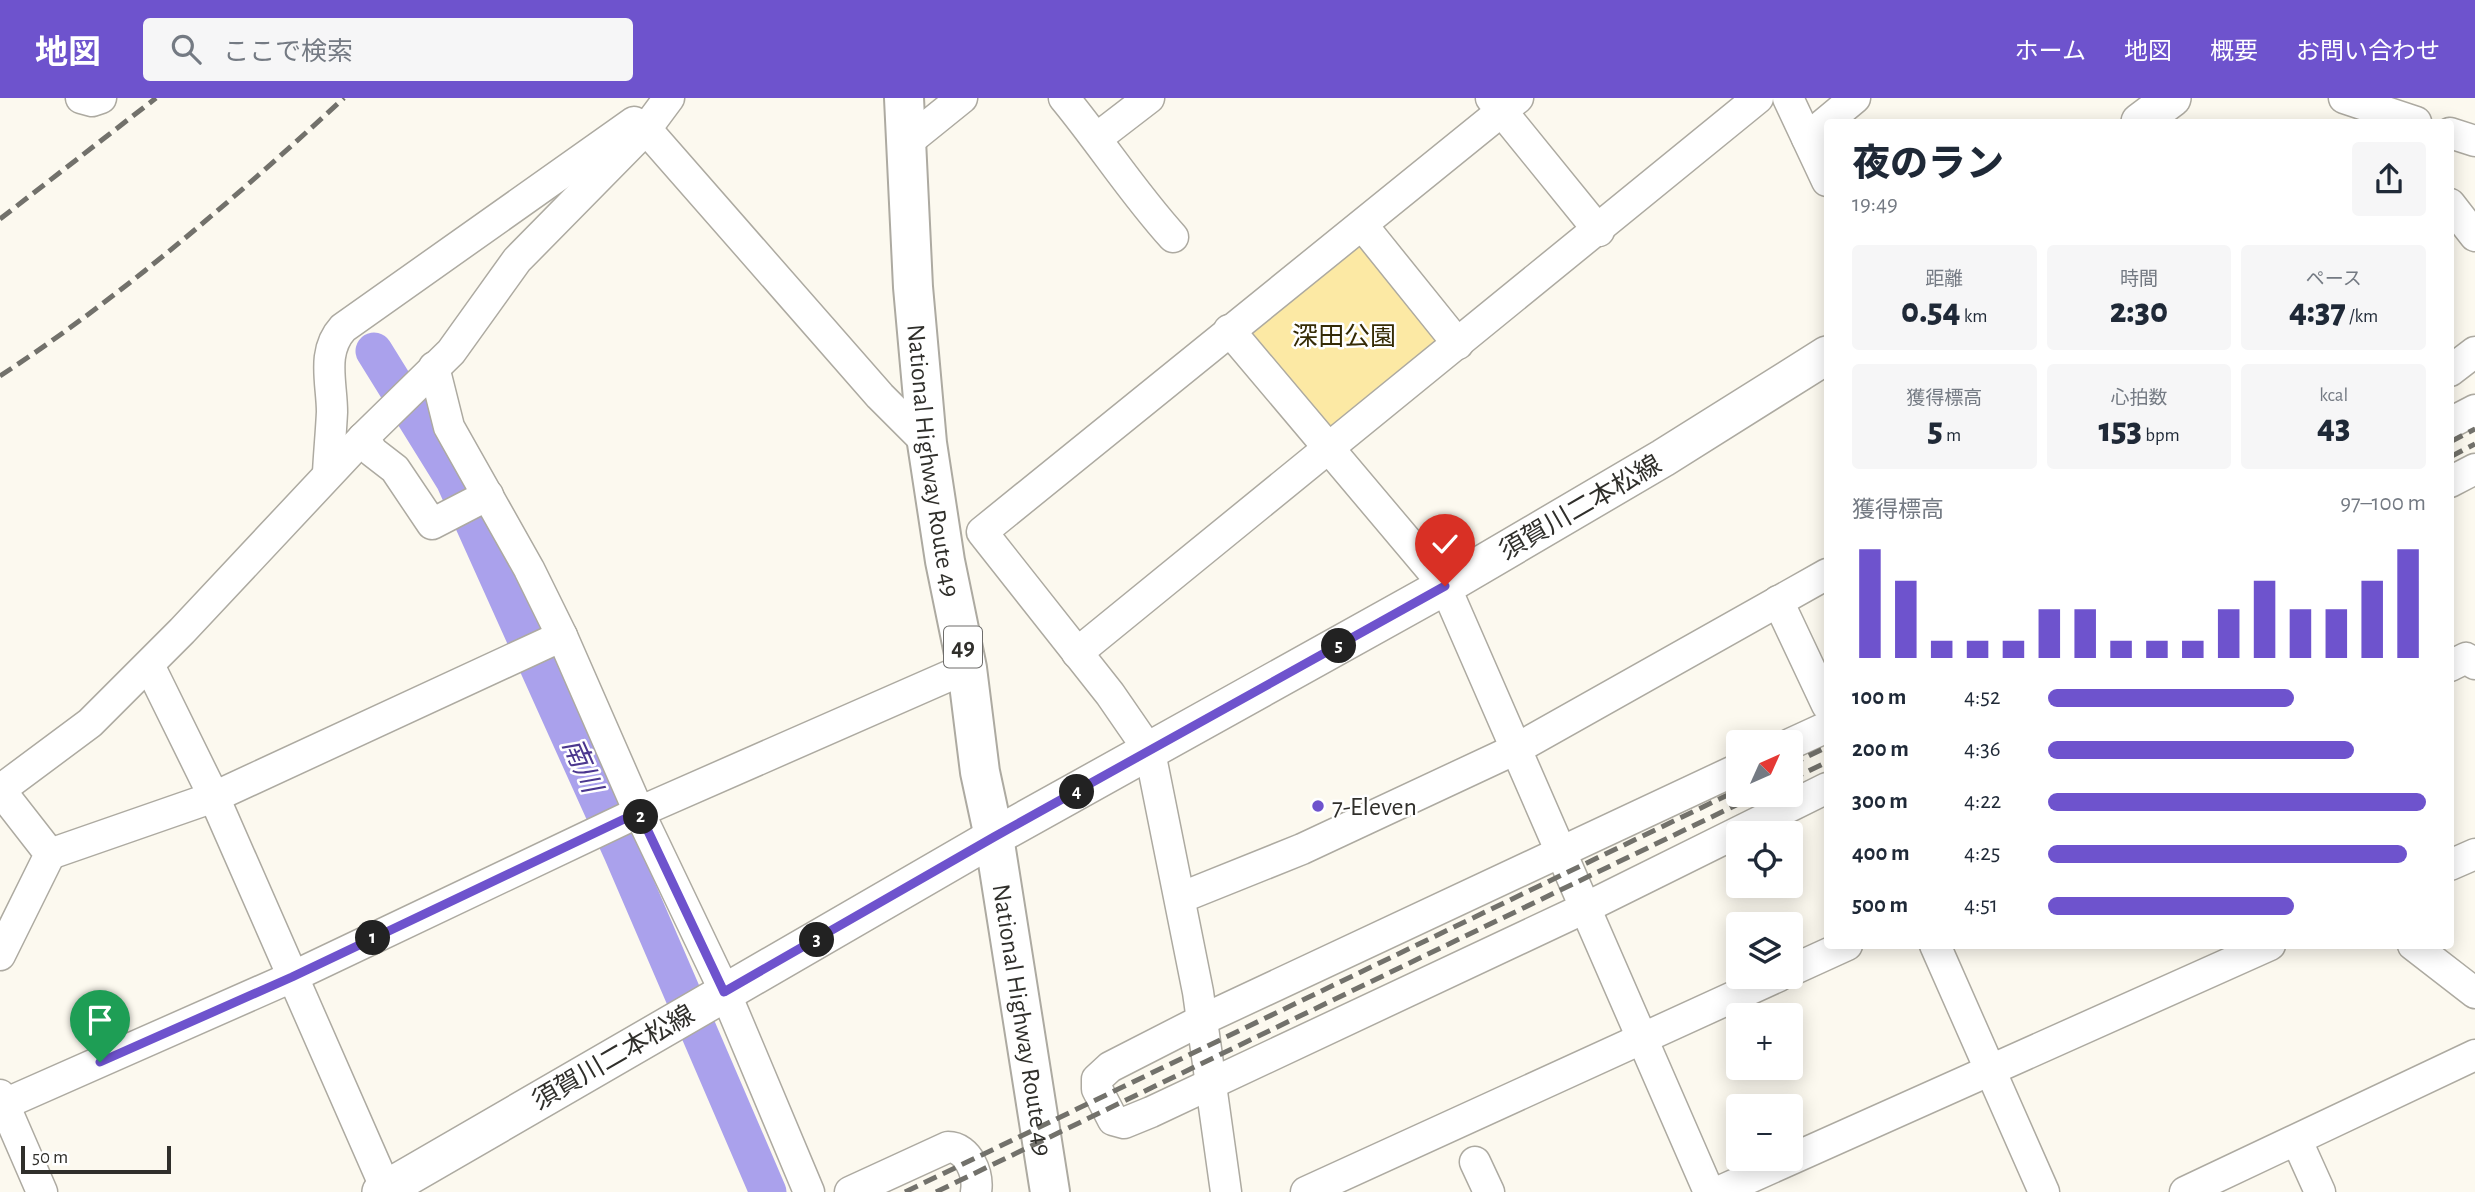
<!DOCTYPE html>
<html lang="ja">
<head>
<meta charset="utf-8">
<style>
	:root { --surface:#fff; --page:#f6f6f7; --text:#1f2937; --muted:#747a83; --accent:#6e53cd }
	body { margin:0; font-family:"Alegreya Sans","Noto Sans JP",sans-serif; background:var(--page); color:var(--text); height:100vh; display:flex; flex-direction:column; font-size:26px; white-space:nowrap }
	* { box-sizing:border-box; margin:0 }
	p { font-size:23px; color:var(--muted) }
	.icon { flex:none; width:38px; height:38px; fill:none; stroke:currentColor; stroke-width:2; stroke-linecap:round; stroke-linejoin:round }
	.map { position:relative; flex:1; overflow:hidden }
	.panel { position:absolute; left:1824px; top:21px; width:630px; height:830px; display:flex; flex-direction:column; background:var(--surface); border-radius:7px; box-shadow:0 4px 18px #0003 }
	.panel>* { flex:none }
	.needle { width:46px; rotate:45deg }
	.tools { position:absolute; left:1726px; top:632px; display:grid; gap:14px }
	.tools a { display:grid; place-items:center; width:77px; height:77px; border-radius:7px; background:var(--surface); box-shadow:0 4px 18px #0003; font-size:35px }
	.scale { position:absolute; left:21px; bottom:18px; width:150px; box-sizing:border-box; padding-left:7px; border:4px solid #302f2b; border-top:0; font-size:19px; line-height:24px; white-space:nowrap; color:#302f2b; -webkit-text-stroke:5px #fff; paint-order:stroke }
	.pin { position:absolute; display:grid; place-items:center; width:60px; height:60px; color:#fff; margin:-72px -30px; border-radius:50% 50% 50% 0; rotate:-45deg; box-shadow:0 0 7px #0007 }
	.pin .icon { rotate:45deg }
	.km { position:absolute; width:35px; height:35px; margin:-18px; border-radius:50%; background:#222; color:#fff; font-size:19px; line-height:35px; text-align:center }
	.round { display:grid; place-items:center; flex:none; width:74px; height:74px; border-radius:7px; background:var(--page) }
	.head { display:flex; align-items:center; justify-content:space-between; height:119px; padding:0 28px }
	h1 { font-size:38px; font-weight:800; line-height:52px }
	.stats { display:grid; grid-template-columns:repeat(3,1fr); gap:10px; height:119px; padding:7px 28px }
	.stats div { display:grid; align-content:center; border-radius:7px; background:var(--page); text-align:center }
	.stats b { font-size:35px; font-weight:800 }
	.stats small { font-size:19px; font-weight:400 }
	.stats p { font-size:19px }
	.chart { height:196px; padding:14px 28px }
	.chart p { display:flex; justify-content:space-between }
	.chart svg { width:100%; height:126px; margin-top:7px; stroke:var(--accent); stroke-width:6 }
	ul { padding:0 28px; list-style:none; font-size:23px }
	li { display:grid; grid-template-columns:112px 84px 1fr; align-items:center; height:52px }
	li i { height:18px; border-radius:9px; background:var(--accent) }
	header { display:flex; align-items:center; gap:42px; box-sizing:border-box; height:98px; padding:0 35px; background:var(--accent); color:#fff }
	header strong { font-size:33px }
	nav { display:flex; gap:38px; margin-inline-start:auto; font-size:24px }
	.search { width:490px; height:63px; background:var(--page); display:flex; align-items:center; gap:18px; box-sizing:border-box; padding:0 24px; border-radius:7px; color:var(--muted); font-size:26px }
	.map>svg:first-child { display:block }
</style>
</head>
<body>
<header>
<strong>地図</strong>
<div class="search"><svg class="icon" aria-label="search" viewBox="0 0 24 24"><circle cx="10" cy="10" r="6"/><path d="M15 15l6 6"/></svg>ここで検索</div>
<nav><a>ホーム</a><a>地図</a><a>概要</a><a>お問い合わせ</a></nav>
</header>
<div class="map">
<svg width="2475" height="1094" viewBox="0 0 2475 1094">
	<rect width="100%" height="100%" fill="#fcf9ef"/>
	<polygon fill="#fce9a4" points="1362,146 1444,242 1330,331 1243,231"/>
	<g fill="none" stroke-linecap="round" stroke-linejoin="round">
		<polyline stroke="#aaa1ec" stroke-width="37" points="374,253 454,382 622,755 768,1094"/>
		<g stroke="#adaaa1" stroke-width="33">
			<g id="minor">
				<polyline points="81,0 92,3 101,0"/>
				<path d="M1064 0C1102 46 1133 95 1173 139"/>
				<polyline points="1491,0 1599,133"/>
				<polyline points="1788,0 1827,83"/>
				<polyline points="2344,0 2416,24"/>
				<polyline points="646,31 880,298 927,345"/>
				<polyline points="2450,35 2475,43"/>
				<polyline points="1097,40 1149,0"/>
				<polyline points="1807,40 1855,0"/>
				<polyline points="905,46 962,0"/>
				<polyline points="2450,106 2475,138"/>
				<polyline points="1363,128 1458,246"/>
				<polyline points="1229,232 1445,488 1709,1094"/>
				<polyline points="434,269 449,329 529,471 562,538 639,714 725,894 809,1094"/>
				<polyline points="2450,273 2475,254"/>
				<polyline points="2450,325 2475,312"/>
				<polyline points="363,340 373,354 395,371 432,426 488,397"/>
				<path d="M328 375C329 355 331 335 332 314 332 285 321 254 343 230L634 24"/>
				<polyline points="2450,384 2475,371"/>
				<polyline points="1778,503 1827,607"/>
				<polyline points="1077,555 1758,0"/>
				<polyline points="149,567 214,699 386,1091"/>
				<polyline points="2450,568 2466,560 2475,566"/>
				<polyline points="1790,646 1827,629"/>
				<polyline points="1738,671 1202,922 1110,969 1097,981 1097,991 1113,1022 1124,1025 1151,1014 1585,810 1827,690"/>
				<polyline points="0,692 90,625 182,533 363,340 451,254 517,162 646,31 669,0"/>
				<polyline points="0,692 50,756 0,857"/>
				<polyline points="50,756 214,699 562,538"/>
				<polyline points="2450,767 2475,756"/>
				<polyline points="1180,800 1302,751 1516,651 1827,476"/>
				<polyline points="1935,847 2044,1094"/>
				<polyline points="2413,847 2475,895"/>
				<polyline points="1790,873 1847,847"/>
				<polyline points="0,997 42,1094"/>
				<polyline points="0,1008 292,879 639,714 967,570"/>
				<polyline points="2297,1043 2320,1094"/>
				<polyline points="1475,1064 1489,1094"/>
				<path d="M850 1094 948 1049C968 1049 979 1076 976 1094"/>
				<polyline points="1226,1094 1198,894 1150,654 1110,596 982,434 1518,0"/>
				<polyline points="1306,1094 1779,878"/>
				<polyline points="1718,1094 2270,847"/>
				<polyline points="2185,1094 2475,957"/>
			</g>
		</g>
		<g stroke="#adaaa1" stroke-width="40">
			<g id="major">
				<polyline points="2140,24 2172,0"/>
				<polyline points="381,1094 994,739 1445,488 1663,360 1827,257"/>
			</g>
		</g>
		<g stroke="#adaaa1" stroke-width="42">
			<g id="highway">
				<path id="s1" d="M904 0 913 189 927 345 945 463 967 570 980 674 994 739 1050 1094"/>
			</g>
		</g>
		<use href="#minor" stroke="#fff" stroke-width="30"/>
		<use href="#major" stroke="#fff" stroke-width="37"/>
		<use href="#highway" stroke="#fff" stroke-width="38"/>
		<g stroke="#72716b" stroke-width="5" stroke-dasharray="14 7" stroke-linecap="butt">
			<polyline points="0,121 156,0"/>
			<path d="M0 278C124 197 235 100 344 0"/>
			<polyline points="2450,344 2475,331"/>
			<polyline points="2450,359 2475,346"/>
			<polyline points="1790,667 1827,649"/>
			<polyline points="1790,682 1827,664"/>
			<polyline points="905,1094 1738,692"/>
			<polyline points="936,1094 1759,696"/>
		</g>
	</g>
	<g fill="none" stroke-linecap="round" stroke-linejoin="round">
		<g stroke="#fff" stroke-width="14">
			<polyline id="route" points="100,964 292,879 639,714 724,894 994,739 1445,488"/>
		</g>
		<use href="#route" stroke="#6e53cd" stroke-width="9"/>
	</g>
	<circle fill="#6e53cd" stroke="#fff" stroke-width="2.5" cx="1318" cy="708" r="7"/>
	<g text-anchor="middle" stroke-width="5" stroke-linejoin="round" paint-order="stroke">
		<rect fill="#fff" stroke="#6e6d6b" stroke-width="2" x="944" y="528.5" width="38" height="41" rx="5"/>
		<g font-size="24" font-weight="bold" fill="#302f2b">
			<text x="963" y="557">49</text>
		</g>
		<g font-size="26" fill="#352b05" stroke="#fff">
			<text x="1344" y="247">深田公園</text>
		</g>
		<g font-size="26" fill="#302f2b" stroke="#fff">
			<text dy="9" stroke="none"><textPath href="#s1" startOffset="364">National Highway Route 49</textPath></text>
			<text transform="translate(1580 409) rotate(-30)" y="9">須賀川二本松線</text>
			<text dy="9" stroke="none"><textPath href="#s1" startOffset="931">National Highway Route 49</textPath></text>
			<text transform="translate(613 959) rotate(-30)" y="9">須賀川二本松線</text>
		</g>
		<g font-size="26" fill="#302f2b" stroke="#fff" text-anchor="start">
			<text x="1332" y="717">7-Eleven</text>
		</g>
		<g font-size="28" font-style="italic" fill="#4b378f" stroke="#fff">
			<text transform="translate(583 667) rotate(66)" y="10">南川</text>
		</g>
	</g>
</svg>
<div class="tools">
<a><svg class="needle" viewBox="-14 -14 28 28"><path d="M0-13l5 13h-10z" fill="#e53935"/><path d="M0 13l5-13h-10z" fill="#747a83"/></svg></a>
<a><svg class="icon" aria-label="locate" viewBox="0 0 24 24"><circle cx="12" cy="12" r="6"/><path d="M12 2v4M12 18v4M2 12h4M18 12h4"/></svg></a>
<a><svg class="icon" aria-label="layers" viewBox="0 0 24 24"><path d="M12 4l9 5-9 5-9-5zM3 14l9 5 9-5"/></svg></a>
<a>+</a>
<a>−</a>
</div>
<div class="scale">50 m</div>
<div class="pin" style="left:100px;top:964px;background:#1e9e55"><svg class="icon" aria-label="arrive" viewBox="0 0 24 24"><path d="M6 21V4h12l-3 4 3 4H6"/></svg></div>
<div class="pin" style="left:1445px;top:488px;background:#d93025"><svg class="icon" aria-label="check" viewBox="0 0 24 24"><path d="M5 12l5 5 9-10"/></svg></div>
<b class="km" style="left:373px;top:840px">1</b>
<b class="km" style="left:641px;top:719px">2</b>
<b class="km" style="left:817px;top:842px">3</b>
<b class="km" style="left:1077px;top:694px">4</b>
<b class="km" style="left:1339px;top:548px">5</b>
<section class="panel">
<div class="head"><div><h1>夜のラン</h1><p>19:49</p></div><a class="round"><svg class="icon" aria-label="share" viewBox="0 0 24 24"><path d="M12 15V3M7 8l5-5 5 5M5 13v7h14v-7"/></svg></a></div>
<div class="stats">
<div><p>距離</p><b>0.54<small> km</small></b></div>
<div><p>時間</p><b>2:30</b></div>
<div><p>ペース</p><b>4:37<small> /km</small></b></div>
</div>
<div class="stats">
<div><p>獲得標高</p><b>5<small> m</small></b></div>
<div><p>心拍数</p><b>153<small> bpm</small></b></div>
<div><p>kcal</p><b>43</b></div>
</div>
<div class="chart"><p><span>獲得標高</span>97–100 m</p>
<svg viewBox="0 0 160 44" preserveAspectRatio="none"><path d="M5 44V6M15 44V17M25 44V38M35 44V38M45 44V38M55 44V27M65 44V27M75 44V38M85 44V38M95 44V38M105 44V27M115 44V17M125 44V27M135 44V27M145 44V17M155 44V6"/></svg>
</div>
<ul>
<li><b>100 m</b>4:52<i style="width:65%"></i></li>
<li><b>200 m</b>4:36<i style="width:81%"></i></li>
<li><b>300 m</b>4:22<i style="width:100%"></i></li>
<li><b>400 m</b>4:25<i style="width:95%"></i></li>
<li><b>500 m</b>4:51<i style="width:65%"></i></li>
</ul>
</section>
</div>
</body>
</html>
